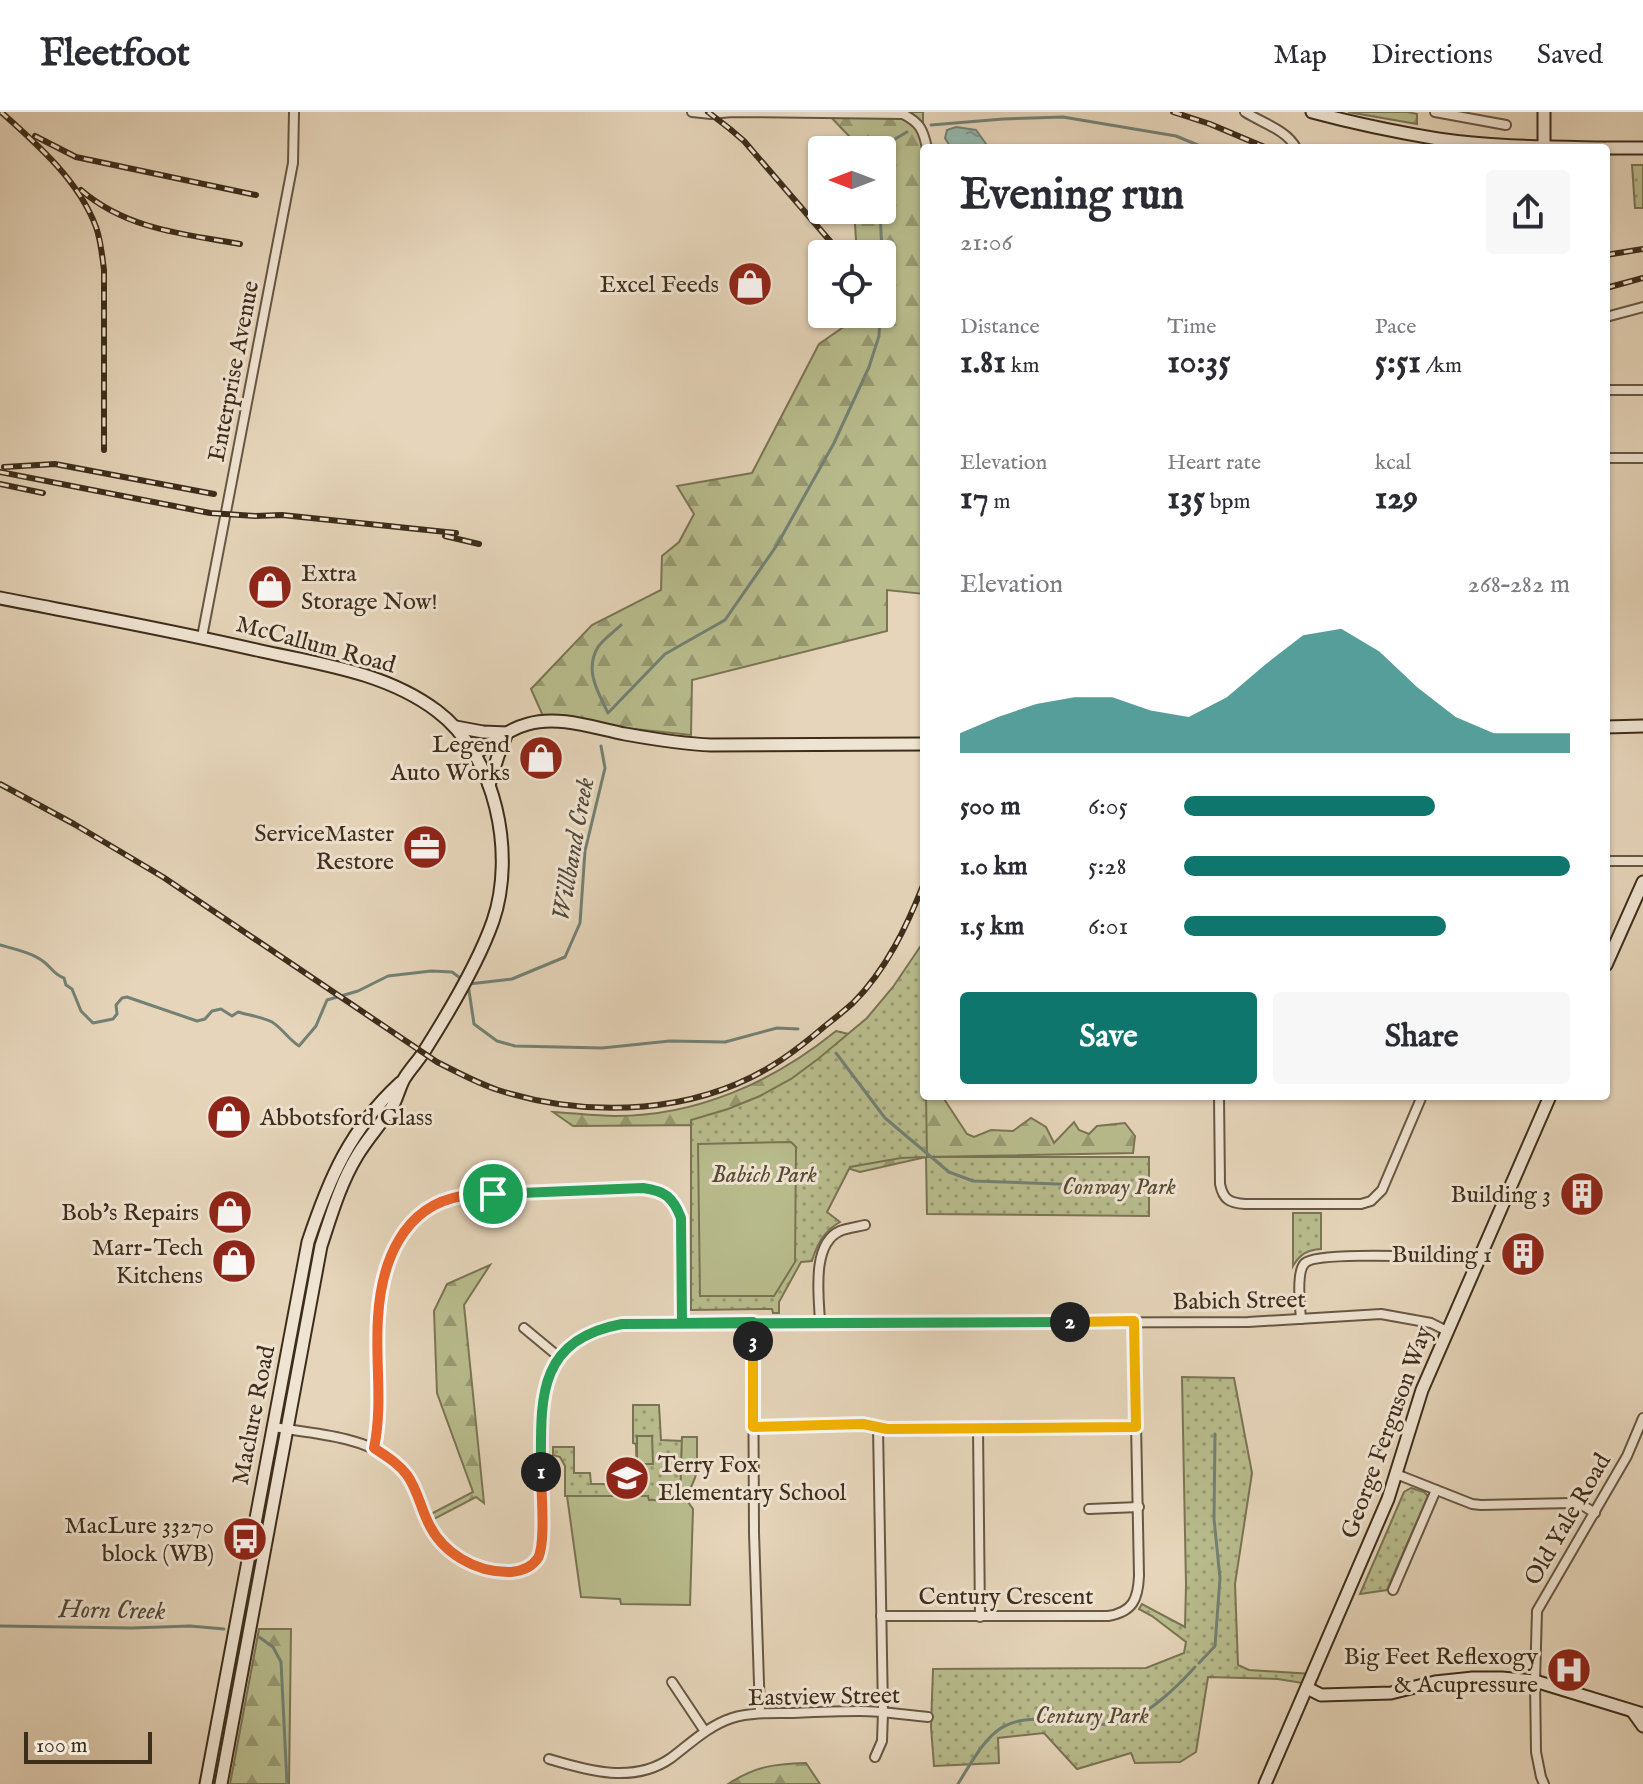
<!DOCTYPE html>
<html lang="en">
<head>
<meta charset="utf-8">
<style>
	:root { --surface:#fff; --page:#f7f7f7; --text:#2b2b33; --muted:#7c7c81; --line:#e1e1e2; --accent:#0f766e }
	body { margin:0; font-family:"IM FELL English",serif; background:var(--page); color:var(--text); height:100vh; display:flex; flex-direction:column; font-size:30px; white-space:nowrap }
	* { box-sizing:border-box; margin:0 }
	p { font-size:26px; color:var(--muted) }
	.icon { flex:none; width:44px; height:44px; fill:none; stroke:currentColor; stroke-width:2; stroke-linecap:round; stroke-linejoin:round }
	.map { position:relative; flex:1; overflow:hidden }
	.drawer { position:absolute; left:920px; top:32px; width:690px; height:956px; display:flex; flex-direction:column; background:var(--surface); border-radius:8px; box-shadow:0 2px 6px #0004 }
	.drawer>* { flex:none }
	.needle { width:52px; rotate:270deg }
	.buttons { position:absolute; left:808px; top:24px; display:grid; gap:16px }
	.buttons a { display:grid; place-items:center; width:88px; height:88px; border-radius:8px; background:var(--surface); box-shadow:0 2px 6px #0004; font-size:40px }
	.scale { position:absolute; left:24px; bottom:20px; width:128px; box-sizing:border-box; padding-left:8px; border:4px solid #3d2d1b; border-top:0; font-size:22px; line-height:28px; white-space:nowrap; color:#3d2d1b; -webkit-text-stroke:6px #efe4d2; paint-order:stroke }
	.pin { position:absolute; display:grid; place-items:center; width:68px; height:68px; color:#fff; margin:-34px; border:4px solid #fff; border-radius:50%; box-shadow:0 2px 8px #0007 }
	.km { position:absolute; width:40px; height:40px; margin:-20px; border-radius:50%; background:#222; color:#fff; font-size:22px; line-height:40px; text-align:center }
	.round { display:grid; place-items:center; flex:none; width:84px; height:84px; border-radius:8px; background:var(--page) }
	.headline { display:flex; align-items:center; justify-content:space-between; height:136px; padding:0 40px }
	h1 { font-size:44px; font-weight:700; line-height:60px }
	.metrics { display:grid; grid-template-columns:repeat(3,1fr); gap:12px; height:136px; padding:8px 40px }
	.metrics div { display:grid; align-content:center }
	.metrics b { font-size:34px; font-weight:700 }
	.metrics small { font-size:22px; font-weight:400 }
	.metrics p { font-size:22px }
	.chart { height:224px; padding:16px 40px }
	.chart p { display:flex; justify-content:space-between }
	.chart svg { width:100%; height:144px; margin-top:8px; fill:var(--accent); opacity:.7 }
	.primary-button { display:flex; gap:16px; margin-top:auto; padding:16px 40px }
	.primary-button a { flex:1; height:92px; border-radius:8px; background:var(--accent); color:#fff; font-size:32px; font-weight:700; line-height:92px; text-align:center }
	.primary-button a+a { background:var(--page); color:var(--text) }
	ul { padding:0 40px; list-style:none; font-size:26px }
	li { display:grid; grid-template-columns:128px 96px 1fr; align-items:center; height:60px }
	li i { height:20px; border-radius:10px; background:var(--accent) }
	header { display:flex; align-items:center; gap:48px; box-sizing:border-box; height:112px; padding:0 40px; background:var(--surface); border-bottom:2px solid var(--line) }
	header strong { font-size:38px }
	nav { display:flex; gap:44px; margin-inline-start:auto; font-size:28px }
	.map>svg:first-child { display:block }
</style>
</head>
<body>
<header>
<strong>Fleetfoot</strong>
<nav><a>Map</a><a>Directions</a><a>Saved</a></nav>
</header>
<div class="map">
<svg width="1643" height="1672" viewBox="0 0 1643 1672">
	<defs>
		<pattern id="forest-firs" width="22" height="20" patternUnits="userSpaceOnUse" patternTransform="scale(2)"><rect width="22" height="20" fill="#b8bc8d"/><path d="M5 1l3.5 6h-7zM16 11l3.5 6h-7z" fill="#979972"/></pattern>
		<pattern id="park-dots" width="8" height="8" patternUnits="userSpaceOnUse" patternTransform="scale(2)"><rect width="8" height="8" fill="#b8bc8d"/><path d="M2 2h.1M6 6h.1" fill="none" stroke="#979972" stroke-width="1.8" stroke-linecap="round"/></pattern>
		<pattern id="water-ripples" width="26" height="14" patternUnits="userSpaceOnUse" patternTransform="scale(2)"><rect width="26" height="14" fill="#96b9af"/><path d="M2 4q2-2 4 0t4 0M15 11q2-2 4 0t4 0" fill="none" stroke="#7c978e"/></pattern>
	</defs>
	<rect width="100%" height="100%" fill="#e6d5ba"/>
	<filter id="stains"><feTurbulence type="fractalNoise" baseFrequency=".0025" numOctaves="4"/><feColorMatrix values="0 0 0 0 .2 0 0 0 0 .09 0 0 0 0 .02 0 0 0 .5 -.17"/></filter>
	<radialGradient id="worn" r=".72"><stop offset=".6" stop-color="#630" stop-opacity="0"/><stop offset="1" stop-color="#630" stop-opacity=".3"/></radialGradient>
	<g fill="url(#forest-firs)" stroke="#7a7454" stroke-width="2">
		<polygon points="826,0 923,0 924,482 887,478 887,519 692,568 691,623 625,616 543,604 531,577 592,513 661,478 662,444 679,430 694,402 677,374 752,361 819,232 858,205 858,202 882,202 882,142 857,142 854,98 882,98 882,38 851,38 850,25"/>
		<polygon points="1348,0 1408,0 1417,2 1417,12"/>
		<path d="M836 919 865 926 924 984H942L967 1022 974 1025 991 1018 1013 1019 1031 1006 1046 1015 1054 1031 1074 1010 1079 1018 1089 1022 1097 1014 1125 1011 1135 1024 1133 1041 926 1045 860 1060 705 1013 573 1014 553 1000C574 1001 594 1004 615 1004 697 1004 773 970 836 919Z"/>
		<polygon points="490,1153 464,1193 484,1391 476,1385 434,1407 431,1402 473,1380 437,1281 434,1199 447,1172"/>
		<polygon points="259,1517 291,1517 289,1672 230,1672"/>
		<path d="M806 1651 820 1672H728C756 1654 774 1652 806 1651Z"/>
	</g>
	<g fill="url(#park-dots)" stroke="#7a7454" stroke-width="2">
		<polygon points="1632,53 1643,53 1643,96 1635,96"/>
		<path d="M924 829V984H926L927 1045H1149V1104L927 1102 926 1045 901 1046 850 1055 827 1100 840 1110C824 1119 817 1132 812 1149L801 1150 779 1190V1201H773L772 1197 691 1198V1008L728 997 760 984 791 967 818 947 867 906 893 875Z"/>
		<path d="M1293 1101H1321V1137C1307 1138 1300 1142 1293 1154Z"/>
		<polygon points="1182,1265 1234,1266 1252,1361 1235,1472 1238,1553 1249,1558 1312,1562 1308,1572 1278,1567 1208,1565 1196,1640 1180,1650 1135,1651 1131,1641 1077,1657 1044,1621 998,1626 999,1651 934,1654 931,1615 933,1557 1146,1556 1184,1541 1186,1530 1152,1504 1139,1497 1142,1492 1185,1515 1186,1473"/>
		<polygon points="633,1293 659,1293 661,1328 682,1329 681,1389 648,1388 648,1384 565,1384 565,1354 560,1345 553,1343 553,1335 574,1335 574,1361 590,1361 591,1372 637,1372 636,1332 633,1331"/>
		<polygon points="1411,1376 1424,1380 1428,1384 1387,1478 1360,1482 1404,1380"/>
	</g>
	<g fill="#b8bc8d" stroke="#7a7454" stroke-width="2">
		<polygon points="791,1030 796,1035 795,1150 774,1184 700,1184 698,1032"/>
		<polygon points="637,1324 652,1324 653,1352 637,1352"/>
		<polygon points="682,1325 697,1325 697,1357 695,1366 686,1387 693,1397 690,1493 621,1492 620,1487 581,1485 567,1384 648,1384 649,1388 680,1389"/>
	</g>
	<polygon fill="url(#water-ripples)" stroke="#728174" stroke-width="2" points="956,15 976,18 986,32 985,36 951,36 945,26 947,18"/>
	<g fill="none" stroke-linecap="round" stroke-linejoin="round">
		<g stroke="#728174" stroke-width="3">
			<polyline points="931,13 1003,7 1063,5 1176,24 1205,36"/>
			<polyline points="882,59 890,30 907,20"/>
			<polyline points="880,98 882,142"/>
			<polyline points="882,147 882,180"/>
			<path d="M621 513C614 520 603 527 598 535 584 558 598 580 608 601L665 542 725 508 777 433 834 331 869 255 879 224 880 202"/>
			<path d="M0 833C14 837 33 841 44 850 52 856 54 863 64 866L66 873 72 877 81 899 93 911 113 907 117 902 116 893 122 886 127 885 197 909 205 907 212 899 221 897 232 904 238 900C248 903 262 905 272 910 282 916 288 927 299 934L316 914 327 888 358 879 388 864 431 859 452 860 463 868"/>
			<polyline points="468,872 474,912 497,929 515,934 602,936 670,929 725,930 777,916 798,917"/>
			<polyline points="469,872 512,867 565,845 580,811 585,739 605,656 601,634"/>
			<polyline points="836,941 885,1006 949,1060 973,1069 1085,1073"/>
			<polyline points="0,1514 132,1516 190,1514 224,1517"/>
			<polyline points="259,1525 273,1535 281,1550 287,1672"/>
			<polyline points="1199,1551 1215,1534 1220,1466 1214,1407 1215,1322"/>
			<path d="M958 1672C994 1612 1002 1601 1074 1610 1090 1612 1108 1614 1123 1610 1148 1603 1178 1574 1195 1555"/>
		</g>
		<g stroke="#675743" stroke-width="12">
			<g id="street">
				<path d="M692 0 711 2 732 0 903 2C920 11 923 17 927 36"/>
				<path d="M1245 0C1262 11 1287 18 1296 36"/>
				<polyline points="1435,0 1506,13"/>
				<polyline points="1606,205 1643,195"/>
				<polyline points="1606,278 1643,278"/>
				<polyline points="1606,346 1643,346"/>
				<polyline points="202,525 293,51 294,0"/>
				<polyline points="1606,749 1643,749"/>
				<path d="M1219 984 1220 1072C1223 1087 1229 1091 1245 1092H1361L1371 1089 1382 1078 1422 984"/>
				<path d="M1301 1207C1300 1195 1296 1159 1305 1151 1315 1141 1401 1144 1418 1145"/>
				<polyline points="753,1210 754,1421 760,1601"/>
				<path d="M820 1210C819 1185 811 1132 840 1119 847 1116 857 1115 865 1113"/>
				<polyline points="524,1216 559,1245"/>
				<path d="M273 1315C309 1321 362 1324 391 1347 415 1364 416 1386 427 1410 442 1440 473 1459 506 1459 527 1460 535 1453 542 1434L541 1298C549 1249 571 1221 622 1212L1248 1210 1381 1202 1431 1211 1447 1219"/>
				<polyline points="753,1315 863,1312 887,1317 1136,1315"/>
				<polyline points="978,1316 980,1505"/>
				<path d="M374 1336C389 1266 355 1149 422 1100 434 1092 448 1088 462 1084L643 1076C665 1079 673 1085 681 1106L682 1211"/>
				<polyline points="1396,1362 1472,1392 1481,1393 1573,1391 1582,1393 1595,1401"/>
				<polyline points="1089,1397 1139,1395"/>
				<polyline points="1393,1478 1436,1378"/>
				<path d="M881 1504H1108C1133 1500 1138 1487 1139 1464L1134 1209"/>
				<polyline points="672,1570 704,1618"/>
				<polyline points="875,1645 882,1629 883,1600 878,1315"/>
				<path d="M549 1647C589 1659 634 1672 671 1646 691 1631 708 1614 732 1606 751 1600 773 1601 793 1601 815 1600 838 1599 860 1599 883 1599 905 1603 928 1605"/>
				<polyline points="1544,1672 1541,1665 1536,1640 1535,1569 1537,1499 1627,1344 1643,1306"/>
			</g>
		</g>
		<g stroke="#3d2d1b" stroke-width="15">
			<g id="secondary">
				<path d="M1312 0C1353 11 1396 20 1438 27 1492 35 1548 35 1603 36"/>
				<polyline points="1544,35 1544,0"/>
				<polyline points="1606,36 1643,36"/>
				<path d="M0 486C87 503 175 519 261 539 321 552 387 561 437 599 496 643 516 742 493 809 478 852 449 900 425 938 419 948 410 957 404 967 399 976 397 987 392 995 381 1012 367 1027 357 1044 340 1072 331 1104 321 1134L221 1672"/>
				<polyline points="456,615 483,620 507,621"/>
				<polyline points="1606,615 1643,614"/>
				<path d="M474 642C492 632 508 617 528 612 559 603 594 616 625 622 653 627 682 632 711 633L924 632"/>
				<polyline points="489,673 498,644 507,621"/>
				<polyline points="1606,853 1643,770"/>
				<polyline points="1307,1576 1321,1583 1391,1581 1435,1570 1473,1566 1502,1566 1535,1569 1643,1602"/>
				<polyline points="1633,1600 1643,1614"/>
				<path d="M206 1672 308 1130C329 1067 350 1017 400 971"/>
				<polyline points="1265,1672 1388,1387 1422,1278 1550,984"/>
			</g>
		</g>
		<use href="#street" stroke="#efe4d2" stroke-width="8"/>
		<use href="#secondary" stroke="#efe4d2" stroke-width="11"/>
		<g stroke="#3d2d1b" stroke-width="6">
			<g id="rail">
				<path d="M1 0C37 32 79 69 96 115 101 129 102 143 104 158V338"/>
				<polyline points="708,0 730,17 744,29 836,136"/>
				<polyline points="1173,0 1210,12 1267,36"/>
				<polyline points="35,24 76,45 256,83"/>
				<path d="M81 78C126 117 183 122 240 132"/>
				<polyline points="1606,143 1643,137"/>
				<polyline points="1606,176 1643,166"/>
				<polyline points="4,355 55,352 214,382"/>
				<polyline points="0,360 210,401 255,404 282,403 456,421"/>
				<polyline points="0,372 43,381"/>
				<polyline points="445,424 479,432"/>
				<path d="M0 672 74 712 163 765 437 950C457 960 477 971 498 978 590 1007 699 1003 781 948 796 938 811 926 825 914 834 907 844 899 853 891 886 858 907 814 924 771"/>
			</g>
		</g>
		<use href="#rail" stroke="#efe4d2" stroke-width="3" stroke-dasharray="9" stroke-linecap="butt"/>
	</g>
	<g fill="none" stroke-linecap="round" stroke-linejoin="round">
		<g stroke="#fff" stroke-width="16">
			<path id="split-1" d="M493 1082C482 1083 472 1082 462 1084 402 1094 381 1152 378 1206 375 1249 383 1293 374 1336 386 1344 398 1351 407 1363 417 1377 420 1393 427 1408 441 1441 476 1461 511 1460 522 1459 532 1455 538 1446 546 1431 541 1379 541 1360"/>
		</g>
		<g stroke="#fff" stroke-width="16">
			<path id="split-2" d="M541 1360C541 1289 535 1228 622 1212L1070 1210"/>
		</g>
		<g stroke="#fff" stroke-width="16">
			<polyline id="split-3" points="753,1229 753,1315 863,1312 887,1317 1136,1315 1134,1209 1070,1210"/>
		</g>
		<g stroke="#fff" stroke-width="16">
			<path id="split-4" d="M493 1082 643 1076C665 1079 673 1085 681 1106L682 1211 753 1210V1229"/>
		</g>
		<use href="#split-1" stroke="#f0652b" stroke-width="10"/>
		<use href="#split-2" stroke="#22a559" stroke-width="10"/>
		<use href="#split-3" stroke="#f5b400" stroke-width="10"/>
		<use href="#split-4" stroke="#22a559" stroke-width="10"/>
	</g>
	<defs>
		<g id="shop-disc" transform="scale(2.3)"><circle r="9.5" fill="#8f2418" stroke="#efe4d2"/><path d="M-5-2.5h2.3a2.7 3.5 0 0 1 5.4 0H5L5.5 6h-11ZM-1.5-2.5h3a1.5 2.3 0 0 0-3 0Z" fill="#fff"/></g>
		<g id="office-disc" transform="scale(2.3)"><circle r="9.5" fill="#8f2418" stroke="#efe4d2"/><path d="M-6-3h4V-5.5h4V-3h4V5H-6ZM-1-4.5V-3h2v-1.5ZM-6 0V1H6V0Z" fill="#fff"/></g>
		<g id="building-disc" transform="scale(2.3)"><circle r="9.5" fill="#8f2418" stroke="#efe4d2"/><path d="M-4-6H4V6H1V3H-1V6H-4ZM-2.5-4.3h1.7v1.8h-1.7ZM.8-4.3h1.7v1.8H.8ZM-2.5-1h1.7V.8h-1.7ZM.8-1h1.7V.8H.8Z" fill="#fff"/></g>
		<g id="school-disc" transform="scale(2.3)"><circle r="9.5" fill="#8f2418" stroke="#efe4d2"/><path d="M0-5L7-2L0 1L-7-2ZM-4 1L0 2.5L4 1V4Q0 6-4 4Z" fill="#fff"/></g>
		<g id="bus-disc" transform="scale(2.3)"><circle r="9.5" fill="#8f2418" stroke="#efe4d2"/><path d="M-5-6H5V4H4V6H2V4H-2V6H-4V4H-5ZM-3.5-4V0h7V-4ZM-3.5 1.2v1.5H-2V1.2ZM2 1.2v1.5H3.5V1.2Z" fill="#fff"/></g>
		<g id="hospital-disc" transform="scale(2.3)"><circle r="9.5" fill="#8f2418" stroke="#efe4d2"/><path d="M-5-5h3v3.5h4V-5h3V5h-3V1.5h-4V5h-3Z" fill="#fff"/></g>
	</defs>
	<g fill-rule="evenodd">
		<use href="#shop-disc" x="750" y="172"/>
		<use href="#shop-disc" x="270" y="475"/>
		<use href="#shop-disc" x="541" y="646"/>
		<use href="#office-disc" x="425" y="735"/>
		<use href="#shop-disc" x="229" y="1005"/>
		<use href="#building-disc" x="1582" y="1082"/>
		<use href="#shop-disc" x="230" y="1100"/>
		<use href="#building-disc" x="1523" y="1142"/>
		<use href="#shop-disc" x="234" y="1149"/>
		<use href="#school-disc" x="627" y="1366"/>
		<use href="#bus-disc" x="245" y="1427"/>
		<use href="#hospital-disc" x="1569" y="1558"/>
	</g>
	<g text-anchor="middle" stroke-width="6" stroke-linejoin="round" paint-order="stroke">
		<g font-size="24" fill="#3d2d1b" stroke="#efe4d2" text-anchor="end">
			<text x="719" y="180">Excel Feeds</text>
			<text x="301" y="469" text-anchor="start">Extra<tspan x="301" dy="28">Storage Now!</tspan></text>
			<text x="510" y="640">Legend<tspan x="510" dy="28">Auto Works</tspan></text>
			<text x="394" y="729">ServiceMaster<tspan x="394" dy="28">Restore</tspan></text>
			<text x="260" y="1013" text-anchor="start">Abbotsford Glass</text>
			<text x="1551" y="1090">Building 3</text>
			<text x="199" y="1108">Bob's Repairs</text>
			<text x="203" y="1143">Marr-Tech<tspan x="203" dy="28">Kitchens</tspan></text>
			<text x="1492" y="1150">Building 1</text>
			<text x="658" y="1360" text-anchor="start">Terry Fox<tspan x="658" dy="28">Elementary School</tspan></text>
			<text x="214" y="1421">MacLure 33270<tspan x="214" dy="28">block (WB)</tspan></text>
			<text x="1538" y="1552">Big Feet Reflexogy<tspan x="1538" dy="28">&amp; Acupressure</tspan></text>
		</g>
		<g font-size="24" fill="#3d2d1b" stroke="#efe4d2">
			<text transform="translate(233 259) rotate(-79)" y="8">Enterprise Avenue</text>
			<text transform="translate(316 532) rotate(15)" y="8">McCallum Road</text>
			<text transform="translate(1239 1188) rotate(-1)" y="8">Babich Street</text>
			<text transform="translate(253 1303) rotate(-79)" y="8">Maclure Road</text>
			<text transform="translate(1386 1320) rotate(-70)" y="8">George Ferguson Way</text>
			<text transform="translate(1567 1407) rotate(-60)" y="8">Old Yale Road</text>
			<text x="1006" y="1492">Century Crescent</text>
			<text transform="translate(824 1584) rotate(-1)" y="8">Eastview Street</text>
		</g>
		<g font-size="24" font-style="italic" fill="#564a32" stroke="#efe4d2">
			<text x="764" y="1070">Babich Park</text>
			<text x="1119" y="1082">Conway Park</text>
			<text x="1092" y="1611">Century Park</text>
		</g>
		<g font-size="26" font-style="italic" fill="#4f4939" stroke="#efe4d2">
			<text transform="translate(572 737) rotate(-80)" y="9">Willband Creek</text>
			<text transform="translate(112 1497) rotate(1)" y="9">Horn Creek</text>
		</g>
	</g>
	<rect width="100%" height="100%" filter="url(#stains)"/>
	<rect width="100%" height="100%" fill="url(#worn)"/>
</svg>
<div class="buttons">
<a><svg class="needle" viewBox="-14 -14 28 28"><path d="M0-13l5 13h-10z" fill="#e53935"/><path d="M0 13l5-13h-10z" fill="#7c7c81"/></svg></a>
<a><svg class="icon" aria-label="locate" viewBox="0 0 24 24"><circle cx="12" cy="12" r="6"/><path d="M12 2v4M12 18v4M2 12h4M18 12h4"/></svg></a>
</div>
<div class="scale">100 m</div>
<div class="pin" style="left:493px;top:1082px;background:#1e9e55"><svg class="icon" aria-label="arrive" viewBox="0 0 24 24"><path d="M6 21V4h12l-3 4 3 4H6"/></svg></div>
<b class="km" style="left:541px;top:1360px">1</b>
<b class="km" style="left:1070px;top:1210px">2</b>
<b class="km" style="left:753px;top:1229px">3</b>
<section class="drawer">
<div class="headline"><div><h1>Evening run</h1><p>21:06</p></div><a class="round"><svg class="icon" aria-label="share" viewBox="0 0 24 24"><path d="M12 15V3M7 8l5-5 5 5M5 13v7h14v-7"/></svg></a></div>
<div class="metrics">
<div><p>Distance</p><b>1.81<small> km</small></b></div>
<div><p>Time</p><b>10:35</b></div>
<div><p>Pace</p><b>5:51<small> /km</small></b></div>
</div>
<div class="metrics">
<div><p>Elevation</p><b>17<small> m</small></b></div>
<div><p>Heart rate</p><b>135<small> bpm</small></b></div>
<div><p>kcal</p><b>129</b></div>
</div>
<div class="chart"><p><span>Elevation</span>268–282 m</p>
<svg viewBox="0 0 160 44" preserveAspectRatio="none"><path d="M0 44V38L10 33L20 29L30 27L40 27L50 31L60 33L70 27L80 17L90 8L100 6L110 13L120 24L130 33L140 38L150 38L160 38V44z"/></svg>
</div>
<ul>
<li><b>500 m</b>6:05<i style="width:65%"></i></li>
<li><b>1.0 km</b>5:28<i style="width:100%"></i></li>
<li><b>1.5 km</b>6:01<i style="width:68%"></i></li>
</ul>
<div class="primary-button"><a>Save</a><a>Share</a></div>
</section>
</div>
</body>
</html>
